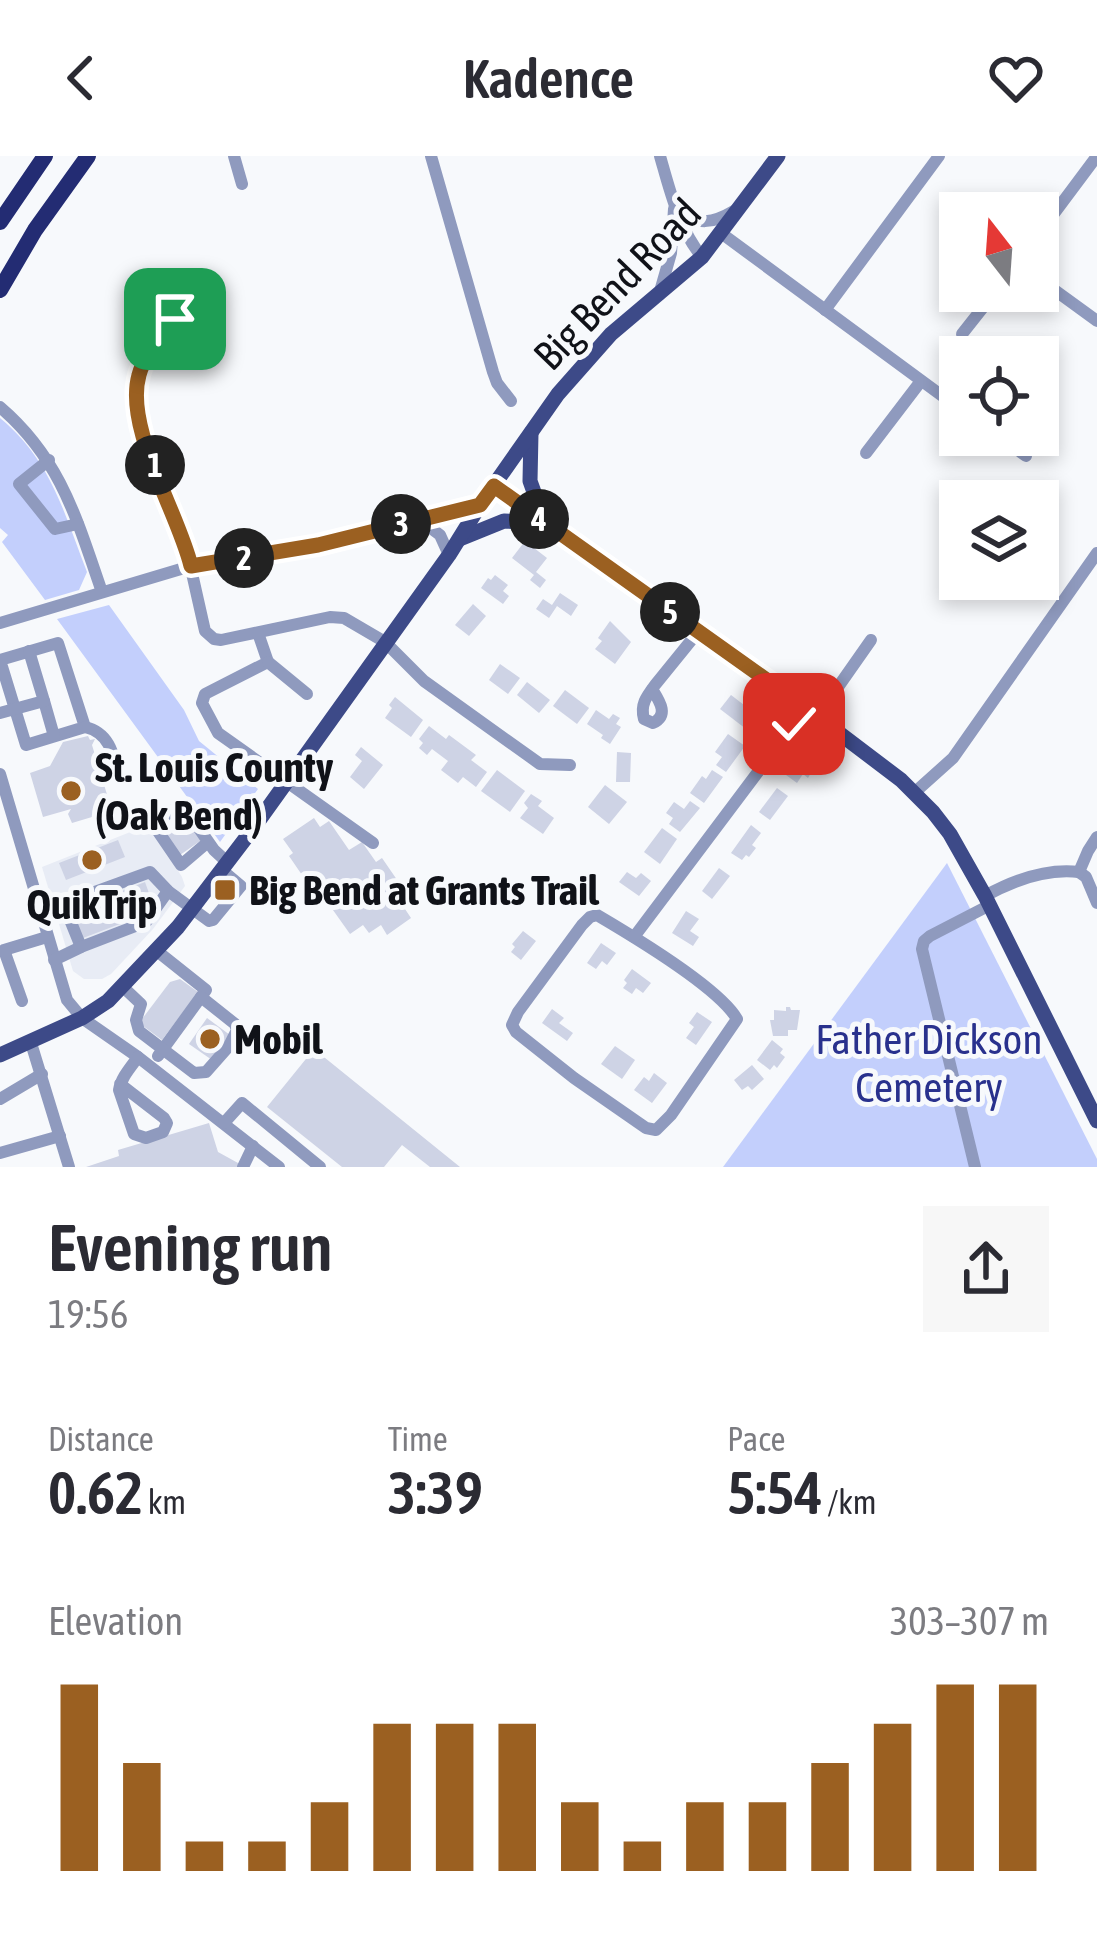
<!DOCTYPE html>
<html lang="en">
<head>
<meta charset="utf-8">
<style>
	:root { --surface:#fff; --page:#f7f7f7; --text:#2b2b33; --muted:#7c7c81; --accent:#9b6021 }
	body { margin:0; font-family:"Asap Condensed",sans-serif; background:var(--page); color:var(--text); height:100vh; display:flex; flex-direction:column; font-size:45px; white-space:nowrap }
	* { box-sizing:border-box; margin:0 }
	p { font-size:39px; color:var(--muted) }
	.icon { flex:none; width:66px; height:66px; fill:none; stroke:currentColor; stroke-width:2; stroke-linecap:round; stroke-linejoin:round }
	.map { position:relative; height:1011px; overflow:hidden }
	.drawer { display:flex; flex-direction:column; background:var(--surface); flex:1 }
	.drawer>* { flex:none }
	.needle { width:78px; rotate:343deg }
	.controls { position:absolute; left:939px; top:36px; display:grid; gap:24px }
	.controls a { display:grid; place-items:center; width:120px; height:120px; border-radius:0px; background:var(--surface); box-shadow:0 6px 18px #0003; font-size:60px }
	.pin { position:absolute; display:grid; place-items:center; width:102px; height:102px; color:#fff; margin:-51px; border-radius:24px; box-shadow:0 6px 18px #0006 }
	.km { position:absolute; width:60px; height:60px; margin:-30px; border-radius:50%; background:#222; color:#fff; font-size:33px; line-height:60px; text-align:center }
	.round { display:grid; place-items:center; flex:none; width:126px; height:126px; border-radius:0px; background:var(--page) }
	.head { display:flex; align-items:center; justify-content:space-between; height:204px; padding:0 48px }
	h1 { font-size:66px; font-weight:600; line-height:90px }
	.figures { display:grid; grid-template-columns:repeat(3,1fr); gap:18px; height:204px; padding:12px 48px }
	.figures div { display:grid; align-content:center }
	.figures b { font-size:60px; font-weight:600 }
	.figures small { font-size:33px; font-weight:400 }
	.figures p { font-size:33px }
	.chart { height:336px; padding:24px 48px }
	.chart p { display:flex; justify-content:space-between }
	.chart svg { width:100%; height:216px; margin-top:12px; stroke:var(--accent); stroke-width:6 }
	header { display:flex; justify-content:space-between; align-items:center; height:156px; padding:0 48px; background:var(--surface); font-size:54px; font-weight:600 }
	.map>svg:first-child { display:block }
</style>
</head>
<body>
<header><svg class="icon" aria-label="back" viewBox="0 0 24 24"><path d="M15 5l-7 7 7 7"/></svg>Kadence<svg class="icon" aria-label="heart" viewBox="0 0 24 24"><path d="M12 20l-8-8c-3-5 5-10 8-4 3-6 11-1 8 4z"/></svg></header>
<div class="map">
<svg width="1097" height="1011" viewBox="0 0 1097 1011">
	<rect width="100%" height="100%" fill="#f7f9fc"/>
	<polygon fill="#e8ecf5" points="148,669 182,721 185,730 153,773 111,818 102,823 84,823 73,815 42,711"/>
	<g fill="#c3cffc">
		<path d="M0 262C51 304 64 357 87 416L79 434 45 444 2 386 8 379 0 372Z"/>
		<polygon points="109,449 184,554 199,585 258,633 220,686 57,463"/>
		<polygon points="947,707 1097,1003 1097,1011 723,1011"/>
	</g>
	<g fill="#ced3e5">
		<polygon points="525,385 547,402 536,416 546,424 540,432 530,424 534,419 512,402"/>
		<polygon points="495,419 508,429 503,435 509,440 503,448 481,432 488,422 491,424"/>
		<polygon points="560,437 578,449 571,460 557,450 549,462 536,453 543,443 552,449"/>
		<polygon points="473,448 486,460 469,480 455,469"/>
		<polygon points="610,465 631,486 615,508 595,493 602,485 598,482"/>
		<polygon points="500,508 520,522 508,538 489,524"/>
		<polygon points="527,526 550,544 539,557 517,539"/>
		<polygon points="565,534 589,552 577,568 553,550"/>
		<polygon points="731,539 761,562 750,576 720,553"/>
		<polygon points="395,541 423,564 411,581 385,562 392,552 389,549"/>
		<polygon points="596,554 609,563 613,558 620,562 616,568 621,571 610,588 601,582 603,579 587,568"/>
		<polygon points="429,570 446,583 449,579 476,599 471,604 487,616 476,631 463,621 458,627 441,614 448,605 432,593 427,599 419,592 423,587 419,583"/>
		<polygon points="728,578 745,590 726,616 716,609 722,601 715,596"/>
		<polygon points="88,580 90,584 95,583 92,589 112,655 72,667 68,658 71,653 43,661 30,617 50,610 63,586"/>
		<polygon points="361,591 383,609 364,633 350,621 362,605 355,599"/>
		<polygon points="617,596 631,597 630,626 616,626"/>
		<polygon points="799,599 815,610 808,622 803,618 797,627 786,619"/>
		<polygon points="497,614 525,635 510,656 481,635"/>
		<polygon points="712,614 723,621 704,647 690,637 702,620 706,623"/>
		<polygon points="605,629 627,646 609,668 588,651"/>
		<polygon points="777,632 788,640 770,664 759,656"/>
		<polygon points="531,638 542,645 538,650 554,662 543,678 520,662 528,652 524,647"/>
		<polygon points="690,645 700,652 680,676 669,668 673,662 666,657 674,646 684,653"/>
		<polygon points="185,658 203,683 180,699 162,674"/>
		<polygon points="314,662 320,671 329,665 349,694 362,686 376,706 382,702 413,747 405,753 411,762 387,779 381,769 369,777 363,769 350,778 306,716 302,719 289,700 293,697 283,683"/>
		<polygon points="751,669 761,677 752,689 756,692 749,701 746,699 742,704 731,697"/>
		<polygon points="662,672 677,683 660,708 644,696"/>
		<polygon points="118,684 125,701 66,724 59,707"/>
		<polygon points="719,712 730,720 712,743 702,735"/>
		<polygon points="627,716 636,722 641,717 651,725 639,740 619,726"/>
		<polygon points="145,726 150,740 141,760 83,782 72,754"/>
		<polygon points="686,755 699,763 690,775 699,781 693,790 672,777"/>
		<polygon points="523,775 536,785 521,804 511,796 515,791 512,788"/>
		<polygon points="601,787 616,797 607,809 602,805 596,813 587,807"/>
		<polygon points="632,813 651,827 643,837 636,832 632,838 623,832 627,827 624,824"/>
		<polygon points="180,823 198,836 162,884 139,867 170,826"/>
		<polygon points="786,851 790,851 791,854 800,854 797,874 788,874 788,880 773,880 770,864 774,864 774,854 786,855"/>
		<polygon points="552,853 564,862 559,867 573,877 567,885 542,867"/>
		<polygon points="697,856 712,866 696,889 686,882 694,871 689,867"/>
		<polygon points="207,862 230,879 212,904 189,888"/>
		<polygon points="772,884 783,893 780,897 785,901 777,912 774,909 770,914 757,904"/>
		<polygon points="615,890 635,904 622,923 601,908"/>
		<polygon points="314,893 460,1011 430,1011 402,989 384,1011 342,1011 267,951"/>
		<polygon points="752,909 764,923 752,934 748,930 742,934 734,924"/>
		<polygon points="654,917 667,927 652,947 634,934 644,921 649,925"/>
		<polygon points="209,967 218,996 238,1007 239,1011 86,1011 119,1000 118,994"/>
	</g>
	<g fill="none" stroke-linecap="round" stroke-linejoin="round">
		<g stroke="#8f9abe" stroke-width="12">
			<polyline points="234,0 242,28"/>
			<polyline points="431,0 493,216 497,227 511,245"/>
			<path d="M660 0C670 35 679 73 702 101"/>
			<path d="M678 52C696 71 714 67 734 55"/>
			<polyline points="721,77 960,253"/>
			<polyline points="1038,79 1097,0"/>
			<polyline points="1038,122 1097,165"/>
			<polyline points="659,139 671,97 674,53"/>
			<polyline points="825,154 939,0"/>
			<polyline points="175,163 140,214 136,238 140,270 187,395 205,475 214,483 221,484 330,461 344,462 385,486 424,525 540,608 570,609"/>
			<polyline points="962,178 996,135"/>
			<path d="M0 251C61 303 77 364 102 436"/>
			<polyline points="997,279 1026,300"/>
			<polyline points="866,297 921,225"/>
			<polyline points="49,304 19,328 55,373 78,368"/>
			<polyline points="420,364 440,379 449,399"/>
			<polyline points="0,467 191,410 318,389 480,349"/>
			<polyline points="258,477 268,506 205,538 202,547 218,577 373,687"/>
			<polygon points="58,487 85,571 26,589 0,504"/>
			<polyline points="268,506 307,538"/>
			<path d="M652 533C660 546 669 559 653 567L644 563C640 549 646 541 655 529L698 476"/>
			<polyline points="44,545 54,580"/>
			<polyline points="0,557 44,545 29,495"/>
			<polyline points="817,561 871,484"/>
			<path d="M85 571C111 577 114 601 120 624"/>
			<polyline points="0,618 67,844 82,862 138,901 279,1011"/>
			<polyline points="914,637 953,602 1097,397"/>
			<polyline points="208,686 181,709 153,668 182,648 214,694 227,706"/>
			<polyline points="1079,716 1086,721 1097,747"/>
			<path d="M985 740C1014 724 1046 712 1079 716L1088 695 1097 681"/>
			<polyline points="64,749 81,791"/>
			<polyline points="40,756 150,716 168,735 209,765 213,764 241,730 222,714"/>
			<path d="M597 759C631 779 719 832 737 863L671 959 656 974 646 972 574 922 516 876 512 869 518 856 582 769 590 761Z"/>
			<polyline points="634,781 806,552"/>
			<polyline points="157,795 206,834 158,900"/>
			<polyline points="54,804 81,791 146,766 168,735"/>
			<polyline points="123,831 141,848 136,864 139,875 194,917 206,916 229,890 237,874 235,868 201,841"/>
			<polyline points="22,845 4,794 47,781"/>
			<polyline points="31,887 69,1011"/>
			<path d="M120 928 164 962 167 967 163 976 146 982 134 978 119 934C121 922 130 912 138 901"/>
			<polyline points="0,943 42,918"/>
			<polyline points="224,967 242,947 320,1011"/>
			<polyline points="0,997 60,980"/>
			<polyline points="243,1011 253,990"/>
			<polyline points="975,1011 922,793 924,785 930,780 990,749"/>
		</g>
		<g stroke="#3d4a88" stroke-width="15">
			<polyline points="531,277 530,325 544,364"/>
			<polyline points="494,330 806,552 901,624 933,656 950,678 985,740 1097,965"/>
			<polyline points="462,382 504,365 542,367"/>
			<polyline points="0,899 82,862 108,845 178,771 255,670 449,399 480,349 558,238 611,178 702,101 778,0"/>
		</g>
		<g stroke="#232c73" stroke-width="16">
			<polyline points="0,66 45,0"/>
			<polyline points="0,134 35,74 88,0"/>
		</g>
	</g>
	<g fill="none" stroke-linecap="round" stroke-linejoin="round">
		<g stroke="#fff" stroke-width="24">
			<path id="route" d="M175 163C163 180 144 199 139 219 124 272 178 356 191 410L318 389 480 349 494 330 806 552 794 568"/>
		</g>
		<use href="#route" stroke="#9b6021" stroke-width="15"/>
	</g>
	<g fill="#9b6021" stroke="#f7f9fc" stroke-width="4.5">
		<circle cx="71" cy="635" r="12"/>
		<circle cx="92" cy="704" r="12"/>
		<rect x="213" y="722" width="24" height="24" rx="6"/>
		<circle cx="210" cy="883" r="12"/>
	</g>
	<g text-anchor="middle" stroke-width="10" stroke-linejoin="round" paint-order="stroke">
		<g font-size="42" fill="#101218" stroke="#f7f9fc">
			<text transform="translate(617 128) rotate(-46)" y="15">Big Bend Road</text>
		</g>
		<g font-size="42" font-weight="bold" fill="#101218" stroke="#f7f9fc" text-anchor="start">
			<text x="95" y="626">St. Louis County<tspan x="95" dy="48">(Oak Bend)</tspan></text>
			<text x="249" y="749">Big Bend at Grants Trail</text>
			<text x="92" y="763" text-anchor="middle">QuikTrip</text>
			<text x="234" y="898">Mobil</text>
		</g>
		<g font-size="42" fill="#29318d" stroke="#f7f9fc">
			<text x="929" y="898">Father Dickson<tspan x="929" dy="48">Cemetery</tspan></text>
		</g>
	</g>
</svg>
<div class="controls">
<a><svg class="needle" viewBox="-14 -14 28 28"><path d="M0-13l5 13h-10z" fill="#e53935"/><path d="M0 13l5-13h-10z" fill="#7c7c81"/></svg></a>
<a><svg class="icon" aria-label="locate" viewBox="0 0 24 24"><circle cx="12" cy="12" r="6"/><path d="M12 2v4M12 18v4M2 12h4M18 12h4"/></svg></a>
<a><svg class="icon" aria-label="layers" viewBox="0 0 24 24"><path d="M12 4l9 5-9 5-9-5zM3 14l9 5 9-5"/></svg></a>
</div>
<div class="pin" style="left:175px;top:163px;background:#1e9e55"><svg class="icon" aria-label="arrive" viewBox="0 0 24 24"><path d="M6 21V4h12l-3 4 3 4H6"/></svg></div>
<div class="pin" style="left:794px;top:568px;background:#d93025"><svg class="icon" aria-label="check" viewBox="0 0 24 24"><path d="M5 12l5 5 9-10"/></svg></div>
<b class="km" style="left:155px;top:309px">1</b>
<b class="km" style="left:244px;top:402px">2</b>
<b class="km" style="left:401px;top:368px">3</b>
<b class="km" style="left:539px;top:363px">4</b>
<b class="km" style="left:670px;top:456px">5</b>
</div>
<section class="drawer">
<div class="head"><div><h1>Evening run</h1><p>19:56</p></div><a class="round"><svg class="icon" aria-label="share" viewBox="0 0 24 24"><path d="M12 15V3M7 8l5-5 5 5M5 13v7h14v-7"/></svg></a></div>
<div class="figures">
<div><p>Distance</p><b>0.62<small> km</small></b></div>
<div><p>Time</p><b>3:39</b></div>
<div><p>Pace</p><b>5:54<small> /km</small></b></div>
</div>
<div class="chart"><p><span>Elevation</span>303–307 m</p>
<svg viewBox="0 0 160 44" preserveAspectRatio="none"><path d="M5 44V6M15 44V22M25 44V38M35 44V38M45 44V30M55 44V14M65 44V14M75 44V14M85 44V30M95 44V38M105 44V30M115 44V30M125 44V22M135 44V14M145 44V6M155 44V6"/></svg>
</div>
</section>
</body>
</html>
